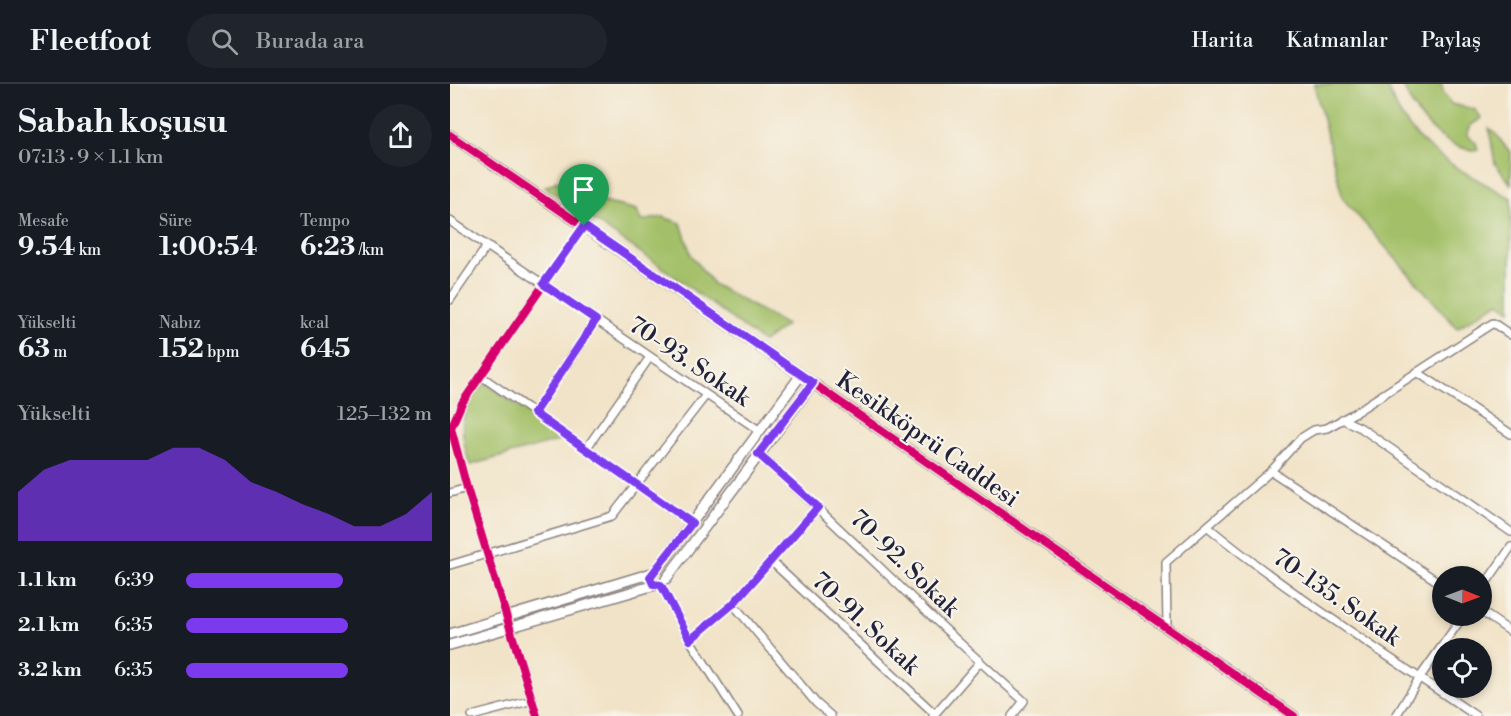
<!DOCTYPE html>
<html lang="tr">
<head>
<meta charset="utf-8">
<style>
	:root { --surface:#171b24; --page:#20242c; --text:#f1f3f6; --muted:#9ea1a6; --line:#363941; --accent:#7c3aed }
	body { margin:0; font-family:"Libre Bodoni",serif; background:var(--page); color:var(--text); height:100vh; display:flex; flex-direction:column; font-size:22px; white-space:nowrap }
	* { box-sizing:border-box; margin:0 }
	p { font-size:20px; color:var(--muted) }
	.icon { flex:none; width:33px; height:33px; fill:none; stroke:currentColor; stroke-width:2; stroke-linecap:round; stroke-linejoin:round }
	.map { position:relative; flex:1; overflow:hidden }
	.panel { display:flex; flex-direction:column; background:var(--surface); width:450px }
	.panel>* { flex:none }
	.needle { width:39px; rotate:91deg }
	.fabs { position:absolute; left:982px; top:482px; display:grid; gap:12px }
	.fabs a { display:grid; place-items:center; width:60px; height:60px; border-radius:50%; background:var(--surface); box-shadow:0 3px 9px #0003; font-size:30px }
	.pin { position:absolute; display:grid; place-items:center; width:51px; height:51px; color:#fff; margin:-62px -26px; border-radius:50% 50% 50% 0; rotate:-45deg; box-shadow:0 0 6px #0007 }
	.pin .icon { rotate:45deg }
	.round { display:grid; place-items:center; flex:none; width:63px; height:63px; border-radius:32px; background:var(--page) }
	.head { display:flex; align-items:center; justify-content:space-between; height:102px; padding:0 18px }
	h1 { font-size:33px; font-weight:800; line-height:45px }
	.stats { display:grid; grid-template-columns:repeat(3,1fr); gap:9px; height:102px; padding:6px 18px }
	.stats div { display:grid; align-content:center }
	.stats b { font-size:26px; font-weight:800 }
	.stats small { font-size:16px; font-weight:400 }
	.stats p { font-size:16px }
	.chart { height:168px; padding:12px 18px }
	.chart p { display:flex; justify-content:space-between }
	.chart svg { width:100%; height:108px; margin-top:6px; fill:var(--accent); opacity:.7 }
	ul { padding:0 18px; list-style:none; font-size:20px }
	li { display:grid; grid-template-columns:96px 72px 1fr; align-items:center; height:45px }
	li i { height:15px; border-radius:8px; background:var(--accent) }
	header { display:flex; align-items:center; gap:36px; box-sizing:border-box; height:84px; padding:0 30px; background:var(--surface); border-bottom:2px solid var(--line) }
	header strong { font-size:28px }
	nav { display:flex; gap:33px; margin-inline-start:auto; font-size:21px }
	.search { width:420px; height:54px; background:var(--page); display:flex; align-items:center; gap:15px; box-sizing:border-box; padding:0 21px; border-radius:33px; color:var(--muted); font-size:22px }
	main { display:flex; flex:1; min-height:0 }
	.map>svg:first-child { display:block }
</style>
</head>
<body>
<header>
<strong>Fleetfoot</strong>
<div class="search"><svg class="icon" aria-label="search" viewBox="0 0 24 24"><circle cx="10" cy="10" r="6"/><path d="M15 15l6 6"/></svg>Burada ara</div>
<nav><a>Harita</a><a>Katmanlar</a><a>Paylaş</a></nav>
</header>
<main>
<section class="panel">
<div class="head"><div><h1>Sabah koşusu</h1><p>07:13 · 9 × 1.1 km</p></div><a class="round"><svg class="icon" aria-label="share" viewBox="0 0 24 24"><path d="M12 15V3M7 8l5-5 5 5M5 13v7h14v-7"/></svg></a></div>
<div class="stats">
<div><p>Mesafe</p><b>9.54<small> km</small></b></div>
<div><p>Süre</p><b>1:00:54</b></div>
<div><p>Tempo</p><b>6:23<small> /km</small></b></div>
</div>
<div class="stats">
<div><p>Yükselti</p><b>63<small> m</small></b></div>
<div><p>Nabız</p><b>152<small> bpm</small></b></div>
<div><p>kcal</p><b>645</b></div>
</div>
<div class="chart"><p><span>Yükselti</span>125–132 m</p>
<svg viewBox="0 0 160 44" preserveAspectRatio="none"><path d="M0 44V24L10 15L20 11L30 11L40 11L50 11L60 6L70 6L80 11L90 20L100 24L110 29L120 33L130 38L140 38L150 33L160 24V44z"/></svg>
</div>
<ul>
<li><b>1.1 km</b>6:39<i style="width:64%"></i></li>
<li><b>2.1 km</b>6:35<i style="width:66%"></i></li>
<li><b>3.2 km</b>6:35<i style="width:66%"></i></li>
</ul>
</section>
<div class="map">
<svg width="1061" height="632" viewBox="0 0 1061 632">
	<rect width="100%" height="100%" fill="#f7f3e8"/>
	<filter id="ink" filterUnits="userSpaceOnUse"><feTurbulence type="fractalNoise" baseFrequency=".0167" numOctaves="2"/><feDisplacementMap in="SourceGraphic" scale="12" xChannelSelector="R" yChannelSelector="G"/><feConvolveMatrix kernelMatrix="1 2 1 2 8 2 1 2 1" color-interpolation-filters="sRGB"/></filter>
	<filter id="wash" filterUnits="userSpaceOnUse"><feTurbulence type="fractalNoise" baseFrequency=".008" numOctaves="4" result="noise"/><feDisplacementMap in="SourceGraphic" scale="24" xChannelSelector="R" yChannelSelector="G"/><feGaussianBlur stdDeviation="1.35" result="paint"/><feColorMatrix in="noise" values="0 0 0 0 0 0 0 0 0 0 0 0 0 0 0 0 0 1.4 0 .05"/><feComposite in="paint" operator="in"/></filter>
	<g filter="url(#wash)">
		<rect width="100%" height="100%" fill="#f1e3c7"/>
		<g fill="#a3c068" stroke="#627152" stroke-width="1.5">
			<path d="M864 0H937C954 61 1010 86 1061 114V226L1049 218 1007 244 893 115Z"/>
			<path d="M953 0H991L994 10 1001 20 1024 25 1032 34 1021 41 1017 51 1026 59 1028 66C995 67 962 30 953 0Z"/>
			<path d="M1039 44C1052 53 1050 60 1061 68V100L1045 80Z"/>
			<polygon points="107,97 127,112 187,126 191,137 213,133 231,139 241,171 263,200 336,241 313,258 216,186 95,103"/>
			<path d="M35 299 115 355 20 381C9 348 8 324 35 299Z"/>
		</g>
	</g>
	<g filter="url(#ink)">
		<g fill="none" stroke-linecap="round" stroke-linejoin="round">
			<g stroke="#8a8281" stroke-width="10">
				<g id="street">
					<polyline points="0,137 310,347"/>
					<polyline points="0,216 37,162"/>
					<polyline points="967,288 1061,350"/>
					<polyline points="31,292 242,439"/>
					<polyline points="84,329 146,236"/>
					<polyline points="892,335 911,344 1061,448"/>
					<polyline points="136,365 200,273"/>
					<path d="M308 370C399 450 483 538 574 617L562 632"/>
					<polyline points="821,387 993,501"/>
					<polyline points="0,409 17,404"/>
					<path d="M758 443C842 512 936 570 1026 632"/>
					<polyline points="321,477 485,630"/>
					<polyline points="0,481 162,432 256,311"/>
					<polyline points="211,501 240,556 288,632"/>
					<polyline points="1032,505 1061,463"/>
					<polyline points="283,520 366,619 381,632"/>
					<polyline points="1032,528 1061,548"/>
					<polyline points="717,545 716,478 821,387 851,354 864,346 877,344 906,328 1043,239 1061,251"/>
					<polyline points="240,556 283,520 368,423"/>
					<polyline points="22,632 83,616"/>
					<polyline points="87,632 17,404 1,344 12,319 134,142"/>
					<polyline points="483,632 530,578"/>
					<polyline points="946,632 970,593 1014,531"/>
				</g>
			</g>
			<g stroke="#8a8281" stroke-width="12">
				<g id="secondary">
					<polyline points="0,51 351,291 844,632"/>
					<polyline points="207,486 351,291"/>
					<polyline points="216,495 363,299"/>
					<polyline points="0,550 202,489"/>
					<polyline points="0,561 205,501"/>
				</g>
			</g>
			<use href="#street" stroke="#fff" stroke-width="7"/>
			<use href="#secondary" stroke="#fff" stroke-width="9"/>
			<g stroke="#f7f3e8" stroke-width="11">
				<g id="cycleway">
					<polyline points="0,51 351,291 844,632"/>
					<polyline points="87,632 17,404 1,344 12,319 134,142"/>
				</g>
			</g>
			<use href="#cycleway" stroke="#d6006c" stroke-width="8"/>
		</g>
	</g>
	<g fill="none" stroke-linecap="round" stroke-linejoin="round" filter="url(#ink)">
		<g stroke="#fff" stroke-width="12">
			<polygon id="route" points="134,142 363,299 308,370 368,423 283,520 240,556 211,501 203,500 200,493 242,439 84,329 146,236 93,200"/>
		</g>
		<use href="#route" stroke="#7c3aed" stroke-width="8"/>
	</g>
	<g text-anchor="middle" stroke-width="4.5" stroke-linejoin="round" paint-order="stroke">
		<g font-size="24" fill="#22223b" stroke="#f7f3e8">
			<text transform="translate(240 277) rotate(34)" y="8">70-93. Sokak</text>
			<text transform="translate(478 355) rotate(35)" y="8">Kesikköprü Caddesi</text>
			<text transform="translate(455 479) rotate(44)" y="8">70-92. Sokak</text>
			<text transform="translate(887 513) rotate(35)" y="8">70-135. Sokak</text>
			<text transform="translate(416 539) rotate(43)" y="8">70-91. Sokak</text>
		</g>
	</g>
</svg>
<div class="fabs">
<a><svg class="needle" viewBox="-14 -14 28 28"><path d="M0-13l5 13h-10z" fill="#e53935"/><path d="M0 13l5-13h-10z" fill="#9ea1a6"/></svg></a>
<a><svg class="icon" aria-label="locate" viewBox="0 0 24 24"><circle cx="12" cy="12" r="6"/><path d="M12 2v4M12 18v4M2 12h4M18 12h4"/></svg></a>
</div>
<div class="pin" style="left:134px;top:142px;background:#1e9e55"><svg class="icon" aria-label="arrive" viewBox="0 0 24 24"><path d="M6 21V4h12l-3 4 3 4H6"/></svg></div>
</div>
</main>
</body>
</html>
